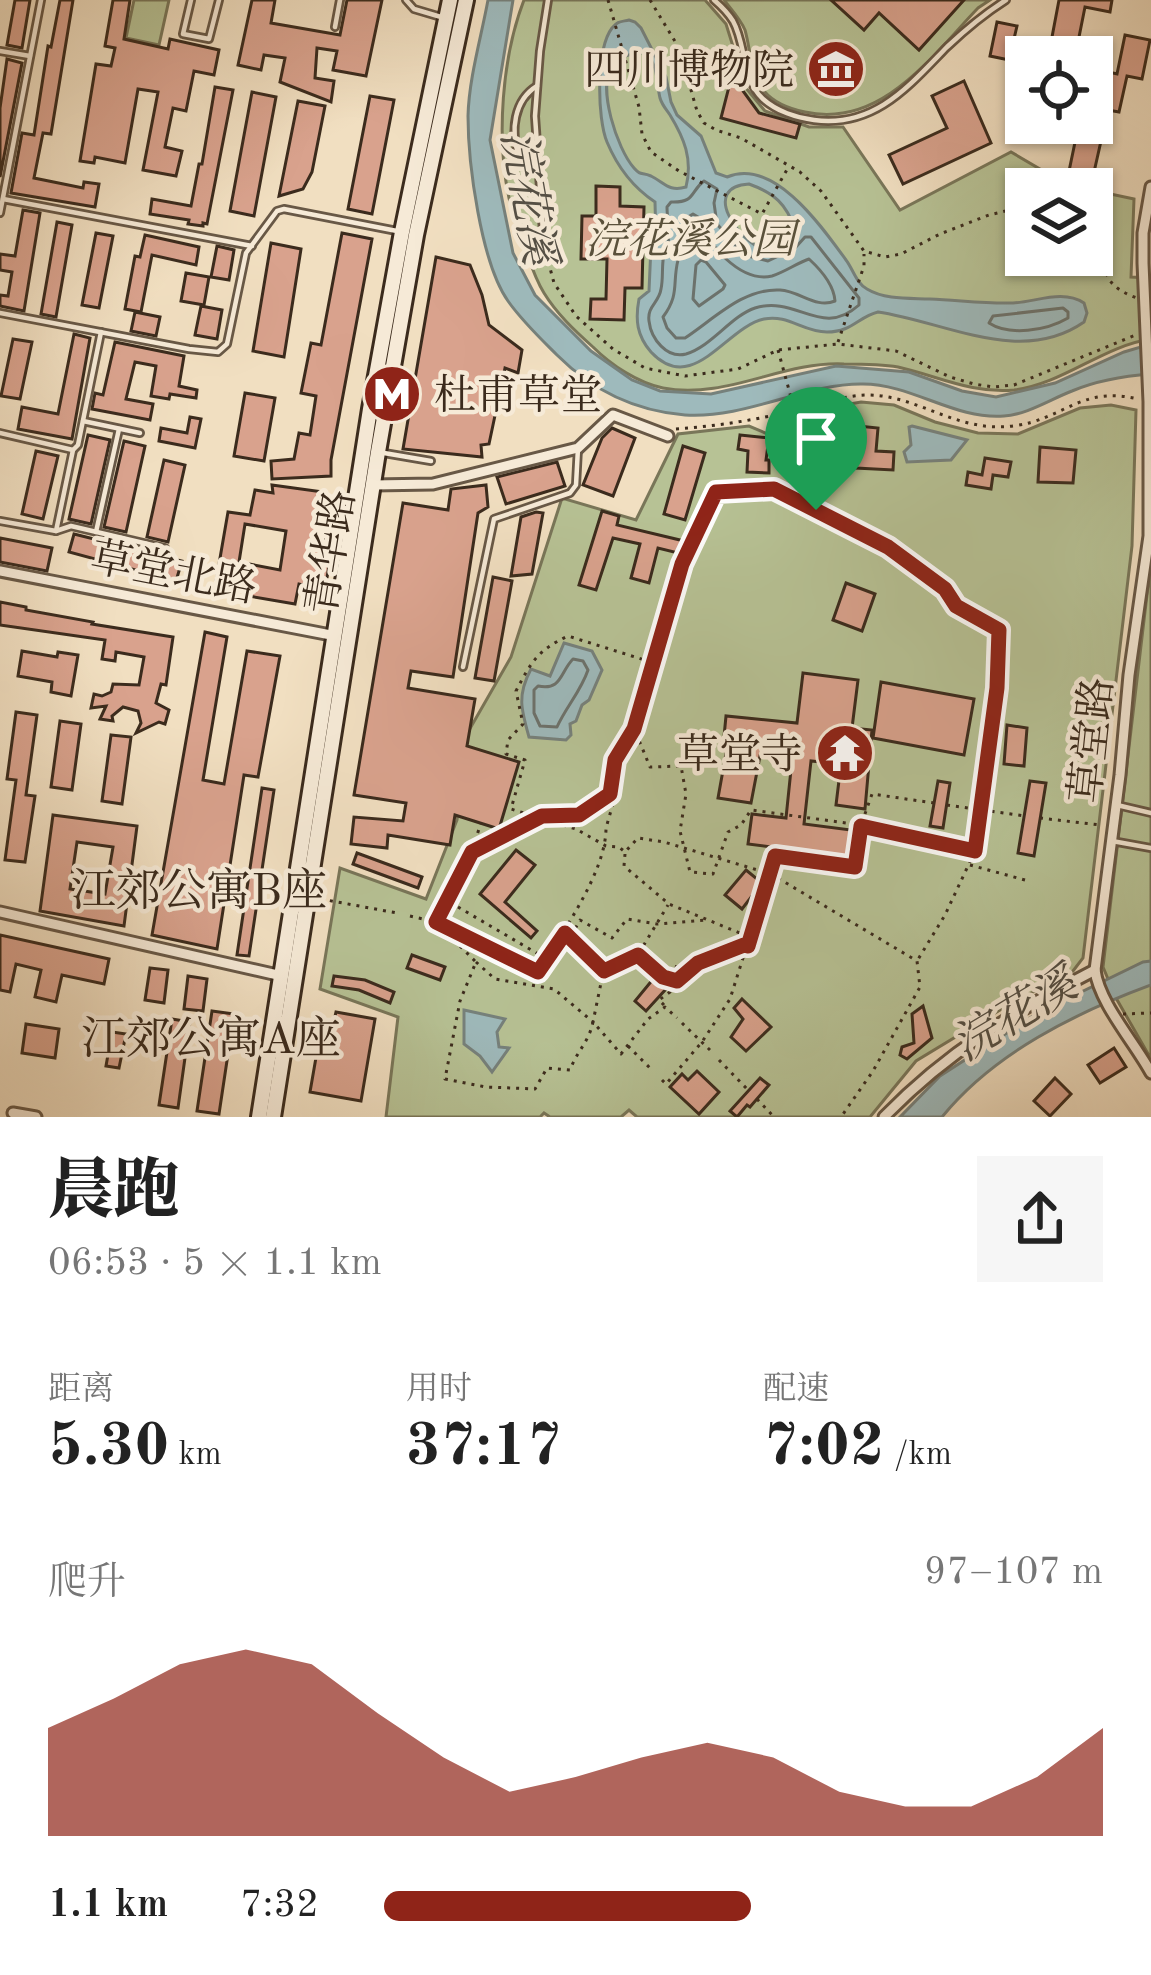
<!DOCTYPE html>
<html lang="zh">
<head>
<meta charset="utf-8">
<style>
	:root { --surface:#fff; --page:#f6f6f6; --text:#222; --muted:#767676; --accent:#8f2418 }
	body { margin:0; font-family:"Old Standard TT","Noto Serif SC",serif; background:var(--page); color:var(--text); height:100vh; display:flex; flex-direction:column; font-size:45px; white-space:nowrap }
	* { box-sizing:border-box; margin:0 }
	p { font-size:39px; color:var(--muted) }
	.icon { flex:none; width:66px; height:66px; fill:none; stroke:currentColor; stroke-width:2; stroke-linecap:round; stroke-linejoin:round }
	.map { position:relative; height:1117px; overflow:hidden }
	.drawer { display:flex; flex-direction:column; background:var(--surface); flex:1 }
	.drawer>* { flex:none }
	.buttons { position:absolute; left:1005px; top:36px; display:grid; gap:24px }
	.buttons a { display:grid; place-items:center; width:108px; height:108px; border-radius:0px; background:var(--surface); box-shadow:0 3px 9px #0004; font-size:60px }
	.pin { position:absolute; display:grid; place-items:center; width:102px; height:102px; color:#fff; margin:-123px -51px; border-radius:50% 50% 50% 0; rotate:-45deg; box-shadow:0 0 12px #0007 }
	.pin .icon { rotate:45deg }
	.round { display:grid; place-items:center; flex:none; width:126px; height:126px; border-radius:0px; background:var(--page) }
	.headline { display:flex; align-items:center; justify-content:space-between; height:204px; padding:0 48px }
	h1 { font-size:66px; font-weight:800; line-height:90px }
	.stats { display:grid; grid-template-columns:repeat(3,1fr); gap:18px; height:204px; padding:12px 48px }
	.stats div { display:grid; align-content:center }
	.stats b { font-size:60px; font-weight:800 }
	.stats small { font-size:33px; font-weight:400 }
	.stats p { font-size:33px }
	.chart { height:336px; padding:24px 48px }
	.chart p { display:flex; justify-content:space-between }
	.chart svg { width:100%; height:216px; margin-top:12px; fill:var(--accent); opacity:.7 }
	ul { padding:0 48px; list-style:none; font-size:39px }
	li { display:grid; grid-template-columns:192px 144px 1fr; align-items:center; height:90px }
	li i { height:30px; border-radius:15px; background:var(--accent) }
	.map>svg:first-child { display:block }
</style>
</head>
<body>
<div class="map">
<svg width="1151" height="1117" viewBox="0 0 1151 1117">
	<rect width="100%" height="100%" fill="#f1dfc1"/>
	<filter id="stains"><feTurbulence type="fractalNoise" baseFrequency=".00167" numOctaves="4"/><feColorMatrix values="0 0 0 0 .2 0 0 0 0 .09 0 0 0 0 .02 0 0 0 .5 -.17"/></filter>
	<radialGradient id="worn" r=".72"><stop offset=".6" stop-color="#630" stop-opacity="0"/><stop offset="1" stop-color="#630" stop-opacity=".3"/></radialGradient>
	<g fill="#b7c295" stroke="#797659" stroke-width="3">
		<polygon points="134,0 169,0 159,45 126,38"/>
		<path d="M524 0H705L726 24 746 88 765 111 809 127H843L900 210 1011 152 1069 186 1085 189H1026V255H1092V190L1134 199 1131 277 1151 278V339C1103 346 1063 384 1014 390 972 394 938 376 898 367 881 364 861 364 844 364 782 361 726 400 663 388 638 383 611 365 593 347 574 330 557 314 544 293 534 277 529 259 523 242 519 228 512 213 509 198 496 138 502 57 524 0Z"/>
		<path d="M724 0H990L978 8C932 56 881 129 805 112 790 109 774 103 764 91 750 74 751 51 745 30 741 20 731 9 724 0Z"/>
		<polygon points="861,402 894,405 935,422 978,433 1018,434 1080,408 1111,405 1136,410 1132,546 1083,958 1073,971 1005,1007 916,1061 870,1117 637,1117 629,1110 621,1117 550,1117 544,1113 540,1117 386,1117 398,1017 320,989 340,868 426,899 457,820 468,732 511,657 562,498 636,520 678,434 749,426 777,438 819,427 832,407"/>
		<polygon points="1151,561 1151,1059 1116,998 1103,967"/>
	</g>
	<g fill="#9ebabc" stroke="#76817c" stroke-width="3" fill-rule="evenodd">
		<path d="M488 0H513L490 140 513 253 535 295 591 351 632 380 660 391 711 394 836 366 909 372 962 391 996 397 1055 383 1124 352 1151 344V374C1123 376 1098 380 1072 391 1051 399 1026 415 1004 416 955 420 912 384 863 384 806 383 746 419 685 415 635 411 592 390 557 355 540 338 522 321 508 301 481 263 468 163 468 116 469 78 481 38 488 0Z"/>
		<path d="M629 20 635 22 641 28 666 77 671 102 677 115 701 136 716 173 727 177C774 157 822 227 846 260 853 269 856 283 867 289 885 300 910 298 930 299 958 300 985 304 1013 303 1036 302 1063 289 1084 303L1087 313 1084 322C1021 366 946 322 878 312 858 317 852 332 827 332 803 332 788 314 764 319 726 327 693 397 651 352 637 336 635 320 639 299L649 291 651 246 656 242 655 202C634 188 617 166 607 142 597 118 596 49 612 28 618 21 620 22 629 20ZM638 53H646C659 67 656 82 660 98 662 105 666 109 670 115 684 138 693 159 686 187 669 192 665 183 651 176 641 172 641 176 634 168 617 149 597 87 612 66 618 57 627 55 638 53ZM749 184C774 193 787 204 795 230L788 238 765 250C738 241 700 187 749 184Z"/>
		<polygon points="912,426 967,440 951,460 907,462 904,452 911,445 909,427"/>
		<path d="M564 643 592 651 602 670 589 700 582 705 576 721 570 724 571 735 566 740 529 737C521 709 517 695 531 669L550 676Z"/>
		<path d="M1151 961V985C1075 1013 994 1053 942 1117H900L940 1076 1036 1014 1143 962Z"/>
		<polygon points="464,1010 505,1019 497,1032 499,1047 509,1048 492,1072 480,1056 464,1044"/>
	</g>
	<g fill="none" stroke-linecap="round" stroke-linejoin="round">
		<g stroke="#6c726c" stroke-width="3">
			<path d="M704 181 717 189 714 203 717 224 744 255 768 261 795 248 805 237H811L859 298V305C821 339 797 295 755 308 731 316 712 346 686 354 667 359 651 339 649 321 647 306 659 303 661 289 663 280 662 270 663 261 663 255 666 250 668 244 670 233 667 218 667 207L671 202C696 203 690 191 704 181Z"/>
			<path d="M693 214 698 217C707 244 740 283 772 276 785 272 797 263 809 259 821 270 834 286 835 301 816 309 800 291 780 290 743 288 714 319 685 338H676L667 328 663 317C680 294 672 284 678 260 680 246 683 235 683 220Z"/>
			<polygon points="701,260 706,262 725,285 723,289 699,306 693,299 696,265"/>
			<path d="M1063 308 1068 312V318C1046 331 1009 336 989 323L993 316Z"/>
			<path d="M573 659 583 661 588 670C581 691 566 707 557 727L540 726 534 713V690L538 686C562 691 560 672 573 659Z"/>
		</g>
	</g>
	<g fill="#d9a28d" stroke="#3b2b1d" stroke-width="3" fill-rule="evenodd">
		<polygon points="15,0 30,0 22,48 7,45"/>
		<polygon points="60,0 73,0 51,134 43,133 34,178 83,188 84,182 99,184 95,207 11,193 22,133 34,135 48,46 51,47"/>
		<polygon points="113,0 130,0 124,39 168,49 170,39 219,50 214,75 194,71 186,111 173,108 165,147 182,151 176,176 143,170 158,92 138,89 125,163 95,157 94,163 80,161 96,64 111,66 115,48 105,46"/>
		<polygon points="252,0 275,0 271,23 340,35 347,0 382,0 366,76 333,70 337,51 317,48 315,78 334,81 331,102 280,82 285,58 264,55 261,70 238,65"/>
		<polygon points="831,0 964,0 919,50 879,13 864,30"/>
		<polygon points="1059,0 1112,0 1110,12 1085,7 1078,42 1052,37"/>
		<polygon points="997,22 1017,26 1009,60 990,56"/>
		<polygon points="1125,35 1150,40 1142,79 1127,76 1119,112 1108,110 1092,181 1068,176 1079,123 1092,123 1092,68 1117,74"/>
		<polygon points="7,59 22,63 0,177 0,108"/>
		<polygon points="732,75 743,78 743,91 759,113 800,124 796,138 721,118"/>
		<polygon points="964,81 991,143 903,184 889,155 947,128 932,96"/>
		<polygon points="215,87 233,90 207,224 203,223 203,226 188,224 189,220 150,214 152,199 191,206 199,164 202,164"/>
		<polygon points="252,92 276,97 254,216 230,211"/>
		<polygon points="370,96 394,100 372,214 348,209"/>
		<polygon points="298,101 325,106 312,172 303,189 279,196"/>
		<polygon points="596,186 620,187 620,206 644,207 642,288 625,288 624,320 590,319 591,299 606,299 607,259 581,259 582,216 596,216"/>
		<polygon points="23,210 40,213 24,311 0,306 0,295 8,296 12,272 0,270 0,254 15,256"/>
		<polygon points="57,222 72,225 56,317 41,314"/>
		<polygon points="96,233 113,236 99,308 82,305"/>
		<polygon points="342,233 372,239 331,460 331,476 272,479 271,461 294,459 299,433 310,435 316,396 301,393 311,343 321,345"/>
		<polygon points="145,235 199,247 196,265 152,255 141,312 125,309 135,256 140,257"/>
		<polygon points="271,243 301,249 284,357 253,351"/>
		<polygon points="217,246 234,250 229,280 211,277"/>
		<polygon points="436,257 470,265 482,295 489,325 522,350 518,373 505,368 489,444 481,445 482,457 403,449"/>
		<polygon points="186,273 209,277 204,305 181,301"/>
		<polygon points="201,306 222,310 217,339 195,335"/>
		<polygon points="135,312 160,317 156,336 131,331"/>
		<polygon points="74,334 90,338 72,439 18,429 22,407 58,414"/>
		<polygon points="13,339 32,342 20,399 1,396"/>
		<polygon points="115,342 184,356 179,386 197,390 196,398 170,394 169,399 151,396 156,366 135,362 126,399 153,404 150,420 92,409 95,393 103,395"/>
		<polygon points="245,393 275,398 264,461 234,456"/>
		<polygon points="190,417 201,419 195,448 159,441 161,428 187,433"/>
		<polygon points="858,426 878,428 876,451 894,452 893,470 856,468"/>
		<polygon points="612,428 635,438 613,496 583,485 602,438"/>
		<polygon points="816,432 823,453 792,462 786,440"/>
		<polygon points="88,435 110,440 91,524 69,519"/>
		<polygon points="740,435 769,438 766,460 769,460 769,473 747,472 748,451 738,449"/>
		<polygon points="124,441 145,446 126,532 104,527"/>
		<polygon points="683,446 705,453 685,520 664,514"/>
		<polygon points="1040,447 1076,450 1073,483 1038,482"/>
		<polygon points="36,451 58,456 43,519 22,514"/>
		<polygon points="985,458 1011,462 1008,477 993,475 991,489 966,485 968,472 982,475"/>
		<polygon points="164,460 185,465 168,542 147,537"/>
		<polygon points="557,462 565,486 506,504 497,477"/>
		<path d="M272 485 323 492 314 538 333 541 325 590 299 584 295 604 243 595 244 591 215 587 228 512 250 515 255 490 273 493ZM245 524 286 531 280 570 239 562Z"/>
		<polygon points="486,485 488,507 478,513 453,677 411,671 408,688 475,699 467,746 519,762 499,829 455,815 450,845 388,835 387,848 351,844 354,817 403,821 406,803 354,795 403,503 448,510 451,489"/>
		<polygon points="602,511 619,516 617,525 684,541 682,554 658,548 649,583 631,578 640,544 613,538 596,590 579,585"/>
		<polygon points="536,512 543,513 532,574 511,576 521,517"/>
		<polygon points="74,534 182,561 176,581 69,552"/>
		<polygon points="0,538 52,548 47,571 0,562"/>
		<polygon points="493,577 512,581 494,681 475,678"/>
		<polygon points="846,583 875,594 862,631 833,620"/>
		<polygon points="0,602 26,607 26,610 93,622 92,624 173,637 166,685 161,684 156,703 169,710 165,724 159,722 136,733 141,723 138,711 123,707 112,716 113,721 100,719 106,706 91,708 94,694 102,696 111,692 113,684 139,685 144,657 116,652 115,661 102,659 105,640 0,625"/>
		<polygon points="205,632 227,637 203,780 224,784 247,651 280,656 258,777 244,775 217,949 152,935"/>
		<polygon points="22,651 57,657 58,652 78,655 71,696 51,692 52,682 18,676"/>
		<polygon points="803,673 858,680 852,728 872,730 865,809 836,805 841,764 811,761 804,824 851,830 848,857 748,844 752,814 786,818 792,760 760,756 751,803 718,798 727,748 723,747 726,716 797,723"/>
		<polygon points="881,682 974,699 964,755 873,738"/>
		<polygon points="16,712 37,715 26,795 35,796 25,862 5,860 16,780 7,779"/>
		<polygon points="60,721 81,724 72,790 51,787"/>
		<polygon points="1007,725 1027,728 1024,766 1004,764"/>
		<polygon points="111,735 131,737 122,804 102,801"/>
		<polygon points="938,781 950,783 943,828 930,826"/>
		<polygon points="1030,781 1046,783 1034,856 1018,853"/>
		<polygon points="262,788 274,790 249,956 237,955"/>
		<path d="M53 815 137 826 124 926 40 911ZM77 842 113 847 105 894 70 889Z"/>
		<polygon points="516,850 535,865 505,902 537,931 531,938 480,894"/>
		<polygon points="357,853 422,877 418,888 353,864"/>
		<polygon points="746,870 762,883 742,909 725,895"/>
		<polygon points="0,935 109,959 104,984 62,975 56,1002 35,997 41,970 16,964 10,992 0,990"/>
		<polygon points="412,955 445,967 440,980 407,968"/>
		<polygon points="150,968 168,970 164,1003 145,1000"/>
		<polygon points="188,976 207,979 203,1011 184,1009"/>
		<polygon points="334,976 365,980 394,992 390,1003 359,990 332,986"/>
		<polygon points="654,978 666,989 646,1011 635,1001"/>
		<polygon points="742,999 771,1027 746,1051 731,1037 743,1019 734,1008"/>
		<polygon points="923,1006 932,1038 907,1059 900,1055 902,1047 914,1043 912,1014"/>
		<polygon points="212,1011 234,1014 219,1114 197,1111"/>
		<polygon points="336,1012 375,1019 361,1101 310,1092 322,1023 333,1025"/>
		<polygon points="172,1019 190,1022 178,1108 159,1105"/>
		<polygon points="26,1024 59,1029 55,1058 22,1053"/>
		<polygon points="112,1032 126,1034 119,1068 106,1066"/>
		<polygon points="1114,1048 1126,1067 1100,1083 1088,1065"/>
		<polygon points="697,1071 719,1092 699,1114 670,1087 682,1074 688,1080"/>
		<polygon points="760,1078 769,1085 750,1107 747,1105 737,1117 730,1111"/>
		<polygon points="1055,1078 1071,1094 1050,1116 1034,1101"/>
	</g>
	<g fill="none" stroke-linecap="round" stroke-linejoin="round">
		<g stroke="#685846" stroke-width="10">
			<g id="lane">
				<polyline points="191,0 183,34 209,39 219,0"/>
				<polyline points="406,0 414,9 441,17"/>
				<path d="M714 0C721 6 728 13 733 21 746 44 742 80 763 99 776 111 797 118 814 120 875 128 909 86 947 47 966 29 984 14 1006 0"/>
				<polyline points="335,27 340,0"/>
				<polyline points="0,51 30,56"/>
				<path d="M519 156C510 131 514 100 537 86"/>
				<polyline points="3,199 252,246"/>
				<polyline points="0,213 41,0"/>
				<polyline points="544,246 535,116 540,51 548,0"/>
				<polyline points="0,313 189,349 218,352 227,344 246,253 277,211 284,209 397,231"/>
				<polyline points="83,421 140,433"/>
				<polyline points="0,433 73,450"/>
				<polyline points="384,453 431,461"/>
				<polyline points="0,521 56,531 71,526 165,548"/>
				<polyline points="56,531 73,450 78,445 101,332"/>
				<polyline points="96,532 119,429"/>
				<polyline points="463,667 494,519 570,493 576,485 578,448"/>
				<polyline points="1117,805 1151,813"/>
				<polyline points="1112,841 1151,848"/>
			</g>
		</g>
		<g stroke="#685846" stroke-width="15">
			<g id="street">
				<path d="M1151 187 1143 233V263L1149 402V536L1129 675 1120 775 1095 970C1099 1003 1135 1043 1151 1073"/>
				<polyline points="373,485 433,484 578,448 613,415 668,436"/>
				<polyline points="0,571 336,636"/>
				<polyline points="0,912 282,976"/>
				<polyline points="13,1113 36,1117"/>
				<path d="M884 1117C948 1051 1014 1012 1095 970"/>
			</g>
		</g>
		<g stroke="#3b2b1d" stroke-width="20">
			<g id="secondary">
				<polyline points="259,1117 370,409 402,232 450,0"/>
				<polyline points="273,1117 378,452 416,235 466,0"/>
			</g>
		</g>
		<g stroke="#3b2b1d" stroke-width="3" stroke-dasharray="3 6" stroke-linecap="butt">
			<polyline points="608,0 639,107 642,134 651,152 679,171 762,214 789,166"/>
			<polyline points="650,0 679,48 697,111 704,123 716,130 741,138 800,172 821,191 864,251 885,257 901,254 940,234 989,215 1026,206"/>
			<path d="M1092 231C1112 264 1093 282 1137 298"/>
			<polyline points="546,253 554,283 576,316 613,349 645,368 685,376 738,369 778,350 838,344 896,351 950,377 974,384 993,387 1014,385 1138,334"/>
			<polyline points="838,342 864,266 864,254"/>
			<polyline points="778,350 808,459 816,508"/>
			<path d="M676 429C717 426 757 420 796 410 820 404 844 395 869 395 920 396 957 433 1013 426 1063 420 1081 385 1138 399"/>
			<path d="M651 662 568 636C538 650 531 662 516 691L523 724 508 740 506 754 525 760 511 809 576 829 606 846 619 847 625 852 638 838 664 842 771 874 917 961 920 987 873 1071 841 1117"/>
			<polyline points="636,733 650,767 681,766 686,794 680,831 690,872 713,874 728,832 741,825 751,810 861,825 975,851"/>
			<polyline points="947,805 1025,816"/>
			<polyline points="549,816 579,815 610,794 615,760 632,732"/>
			<polyline points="1040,818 1100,825"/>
			<polyline points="472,850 481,823"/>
			<polyline points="625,854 624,866 669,904 747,936 744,945"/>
			<polyline points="970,865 1025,880"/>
			<polyline points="321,899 397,913"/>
			<polyline points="458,907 545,958"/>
			<path d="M410 916 436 922 539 972C561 933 606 873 606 828L682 564 716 492 774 489 888 547 945 589 956 606 999 630 997 688 975 851 945 915 917 961"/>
			<polyline points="437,920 472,852 539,817"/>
			<path d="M441 927 476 962 460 1001 445 1079 486 1087 535 1089 547 1068 570 1070C577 1051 589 1042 593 1022L621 1054 648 1019 665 1007 677 1018"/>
			<polyline points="566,934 604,971 638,955 663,977 677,981 698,963 747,946"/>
			<polyline points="571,936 580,920 612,938 627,919 657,924 705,920"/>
			<polyline points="639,953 668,905"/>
			<polyline points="476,962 495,979 554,989 593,1022 603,973"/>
			<polyline points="664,1005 659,1000 670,992 677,964"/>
			<polyline points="1123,1014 1151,1013"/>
			<polyline points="682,1023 710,1050"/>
			<polyline points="628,1046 652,1070"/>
			<polyline points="719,1060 748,1090"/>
			<polyline points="662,1080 666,1084 702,1042 730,999 775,857 855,867 861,825 872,794 934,803"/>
			<polyline points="757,1099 774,1117"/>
		</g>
		<use href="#lane" stroke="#f6ead7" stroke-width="4.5"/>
		<use href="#street" stroke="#f6ead7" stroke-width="9"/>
		<use href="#secondary" stroke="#f6ead7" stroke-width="14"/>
	</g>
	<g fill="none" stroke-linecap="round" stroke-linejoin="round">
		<g stroke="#fff" stroke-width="24">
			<polygon id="route" points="774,489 888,547 945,589 956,606 999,630 997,688 975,851 861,826 855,867 775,856 748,946 744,945 698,963 677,981 663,977 638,955 604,971 565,933 538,972 436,922 472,852 542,816 579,815 610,794 615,760 634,729 682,564 716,492"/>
		</g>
		<use href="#route" stroke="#8f2418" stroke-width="15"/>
	</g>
	<defs>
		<g id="museum-disc" transform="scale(3)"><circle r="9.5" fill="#8f2418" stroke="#f6ead7"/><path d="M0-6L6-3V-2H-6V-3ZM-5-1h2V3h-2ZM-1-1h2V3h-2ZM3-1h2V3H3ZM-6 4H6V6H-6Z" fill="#fff"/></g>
		<g id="metro-disc" transform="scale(3)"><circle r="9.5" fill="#8f2418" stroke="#f6ead7"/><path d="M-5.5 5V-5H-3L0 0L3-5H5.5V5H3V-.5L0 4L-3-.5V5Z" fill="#fff"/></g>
		<g id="temple-disc" transform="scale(3)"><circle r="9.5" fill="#8f2418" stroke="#f6ead7"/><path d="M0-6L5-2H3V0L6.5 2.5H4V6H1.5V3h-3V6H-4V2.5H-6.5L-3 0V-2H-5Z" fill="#fff"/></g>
	</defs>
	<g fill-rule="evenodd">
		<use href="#museum-disc" x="836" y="69"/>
		<use href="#metro-disc" x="392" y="394"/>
		<use href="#temple-disc" x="845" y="753"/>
	</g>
	<g text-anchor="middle" stroke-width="9" stroke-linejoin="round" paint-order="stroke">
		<g font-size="42" fill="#3b2b1d" stroke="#f6ead7" text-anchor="end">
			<text x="794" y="84">四川博物院</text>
			<text x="434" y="409" text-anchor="start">杜甫草堂</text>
			<text x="803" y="768">草堂寺</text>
		</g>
		<g font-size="42" font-style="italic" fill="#5a513b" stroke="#f6ead7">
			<text x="690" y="253">浣花溪公园</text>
		</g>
		<g font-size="42" fill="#3b2b1d" stroke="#f6ead7">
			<text transform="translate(329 552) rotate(-81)" y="15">青华路</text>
			<text transform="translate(174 571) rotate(11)" y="15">草堂北路</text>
			<text transform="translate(1090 740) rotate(-84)" y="15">草堂路</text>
		</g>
		<g font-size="45" font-style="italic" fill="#544f45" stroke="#f6ead7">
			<text transform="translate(530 197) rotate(80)" y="16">浣花溪</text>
			<text transform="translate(1014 1013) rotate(-31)" y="16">浣花溪</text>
		</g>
		<g font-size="45" fill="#3b2b1d" stroke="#f6ead7">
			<text x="199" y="905">江郊公寓B座</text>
			<text x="211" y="1053">江郊公寓A座</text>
		</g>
	</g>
	<rect width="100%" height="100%" filter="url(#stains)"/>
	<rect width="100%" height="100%" fill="url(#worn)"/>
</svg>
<div class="buttons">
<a><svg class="icon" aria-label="locate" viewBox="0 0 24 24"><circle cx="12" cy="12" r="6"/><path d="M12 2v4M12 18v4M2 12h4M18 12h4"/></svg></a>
<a><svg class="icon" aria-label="layers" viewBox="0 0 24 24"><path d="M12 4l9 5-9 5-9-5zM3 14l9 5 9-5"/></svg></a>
</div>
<div class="pin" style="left:816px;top:510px;background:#1e9e55"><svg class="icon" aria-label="arrive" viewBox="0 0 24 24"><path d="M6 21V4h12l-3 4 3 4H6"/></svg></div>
</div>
<section class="drawer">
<div class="headline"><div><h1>晨跑</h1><p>06:53 · 5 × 1.1 km</p></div><a class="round"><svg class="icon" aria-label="share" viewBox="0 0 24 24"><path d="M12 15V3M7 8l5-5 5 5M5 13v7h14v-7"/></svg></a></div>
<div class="stats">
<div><p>距离</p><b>5.30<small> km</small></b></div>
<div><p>用时</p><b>37:17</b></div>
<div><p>配速</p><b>7:02<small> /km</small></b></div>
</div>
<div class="chart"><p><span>爬升</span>97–107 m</p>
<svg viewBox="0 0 160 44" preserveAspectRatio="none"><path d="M0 44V22L10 16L20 9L30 6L40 9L50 19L60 28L70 35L80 32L90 28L100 25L110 28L120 35L130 38L140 38L150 32L160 22V44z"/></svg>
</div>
<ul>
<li><b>1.1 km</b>7:32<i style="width:51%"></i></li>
</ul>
</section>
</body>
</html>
